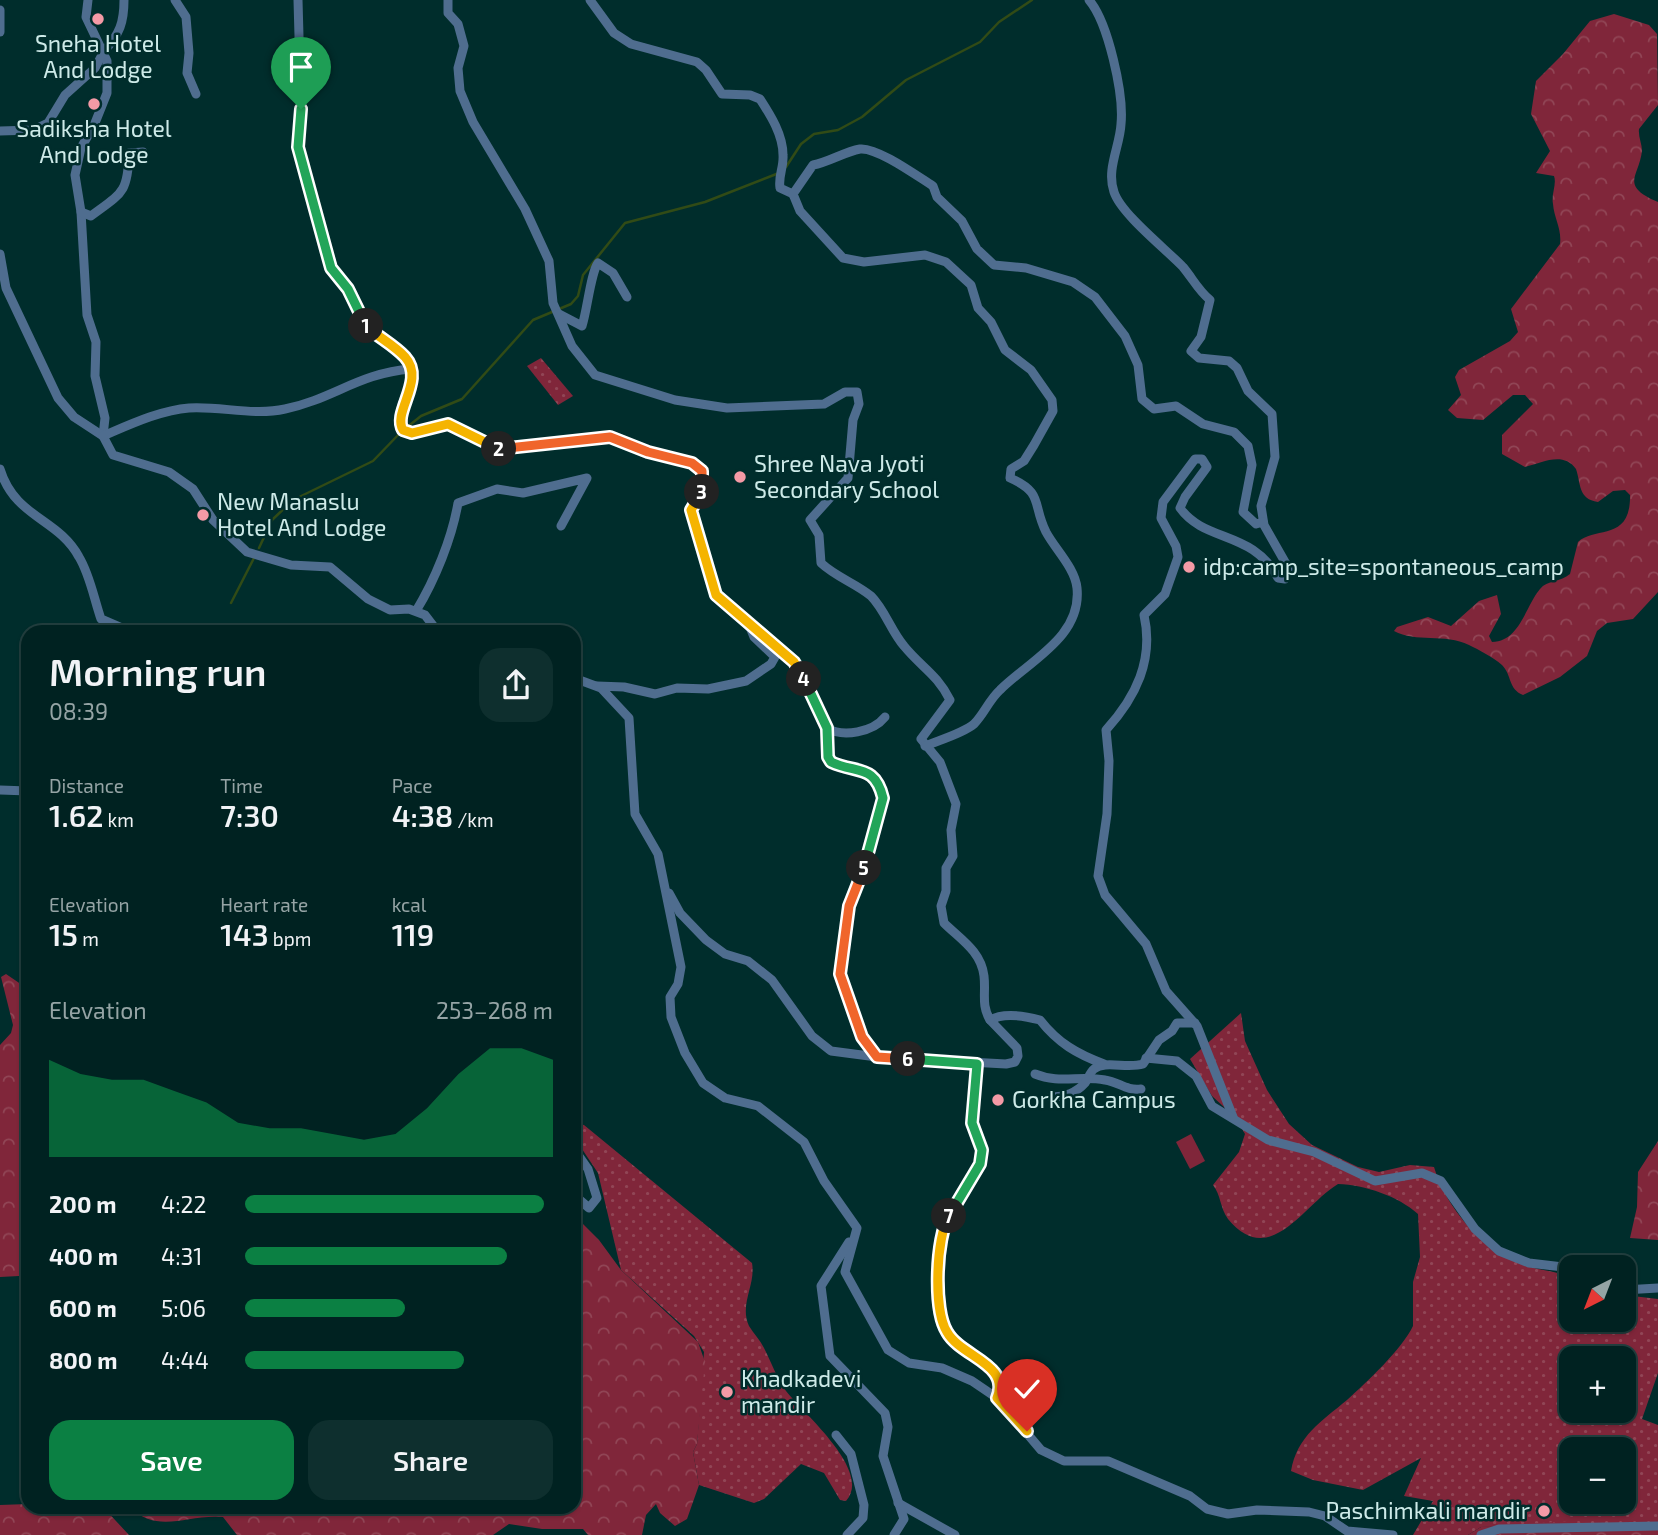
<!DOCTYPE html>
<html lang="en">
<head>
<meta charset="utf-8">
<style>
	:root { --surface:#002221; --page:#0e2f2e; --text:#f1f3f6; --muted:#95a4a5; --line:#223f3f; --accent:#0b8043 }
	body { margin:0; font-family:"Exo 2",sans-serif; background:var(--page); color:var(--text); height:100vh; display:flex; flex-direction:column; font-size:26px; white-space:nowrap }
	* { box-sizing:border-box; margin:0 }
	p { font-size:23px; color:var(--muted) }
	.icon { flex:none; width:38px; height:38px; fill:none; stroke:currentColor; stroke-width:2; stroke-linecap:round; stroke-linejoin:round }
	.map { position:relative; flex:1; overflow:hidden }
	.details { position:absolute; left:21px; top:625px; width:560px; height:889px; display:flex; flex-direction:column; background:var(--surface); border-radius:21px; box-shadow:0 2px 5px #0004,0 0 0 2px var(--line) }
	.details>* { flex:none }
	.needle { width:46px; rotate:222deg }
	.tools { position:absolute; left:1559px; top:1255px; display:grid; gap:14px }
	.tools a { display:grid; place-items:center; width:77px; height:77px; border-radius:14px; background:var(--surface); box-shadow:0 2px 5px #0004,0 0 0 2px var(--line); font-size:35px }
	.pin { position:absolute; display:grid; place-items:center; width:60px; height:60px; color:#fff; margin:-72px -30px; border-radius:50% 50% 50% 0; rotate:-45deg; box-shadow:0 0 7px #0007 }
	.pin .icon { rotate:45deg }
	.km { position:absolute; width:35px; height:35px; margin:-18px; border-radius:50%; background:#222; color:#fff; font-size:19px; line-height:35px; text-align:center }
	.round { display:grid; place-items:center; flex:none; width:74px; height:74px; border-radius:21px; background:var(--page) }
	.head { display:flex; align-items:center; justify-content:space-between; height:119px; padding:0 28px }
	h1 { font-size:38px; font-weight:600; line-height:52px }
	.stats { display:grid; grid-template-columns:repeat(3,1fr); gap:10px; height:119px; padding:7px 28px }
	.stats div { display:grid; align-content:center }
	.stats b { font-size:30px; font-weight:600 }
	.stats small { font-size:19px; font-weight:400 }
	.stats p { font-size:19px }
	.chart { height:196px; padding:14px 28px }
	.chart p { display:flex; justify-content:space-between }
	.chart svg { width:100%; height:126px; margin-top:7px; fill:var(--accent); opacity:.7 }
	.action { display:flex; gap:14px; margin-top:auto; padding:14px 28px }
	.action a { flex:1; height:80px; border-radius:21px; background:var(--accent); color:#fff; font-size:28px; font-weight:600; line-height:80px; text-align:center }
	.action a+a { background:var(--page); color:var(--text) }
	ul { padding:0 28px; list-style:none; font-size:23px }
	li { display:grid; grid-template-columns:112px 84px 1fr; align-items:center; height:52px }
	li i { height:18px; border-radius:9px; background:var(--accent) }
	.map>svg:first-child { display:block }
</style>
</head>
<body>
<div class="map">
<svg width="1658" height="1535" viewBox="0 0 1658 1535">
	<defs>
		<pattern id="grass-dots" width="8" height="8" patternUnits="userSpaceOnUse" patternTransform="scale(1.75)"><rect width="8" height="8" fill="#80263a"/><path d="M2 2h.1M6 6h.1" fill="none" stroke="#914656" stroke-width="1.8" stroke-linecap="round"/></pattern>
		<pattern id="forest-crowns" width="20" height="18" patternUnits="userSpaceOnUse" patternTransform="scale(1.75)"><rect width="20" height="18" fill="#80263a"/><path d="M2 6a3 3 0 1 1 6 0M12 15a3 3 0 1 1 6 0" fill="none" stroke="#914656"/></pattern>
	</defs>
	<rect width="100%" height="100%" fill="#002d2c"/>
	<g fill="url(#grass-dots)" fill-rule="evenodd">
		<polygon points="541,358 573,396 558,405 527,366"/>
		<path d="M1241 1013 1245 1041 1267 1090 1289 1124 1312 1145 1358 1167 1379 1172 1410 1165 1434 1167C1446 1208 1483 1251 1524 1265 1539 1271 1558 1270 1571 1279L1572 1320H1624V1295L1658 1299V1373L1642 1419 1658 1425V1522L1481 1527 1468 1535H1413L1433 1501 1404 1496 1421 1458 1363 1490 1313 1480 1291 1471C1297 1436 1322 1421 1347 1400 1367 1382 1402 1349 1413 1326V1282L1420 1257 1418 1214C1398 1196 1365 1185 1338 1184 1304 1204 1270 1270 1228 1219 1220 1208 1221 1195 1213 1185L1239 1152 1245 1134 1236 1118 1212 1096 1190 1059ZM1572 1358H1624V1410H1572ZM1572 1449H1624V1502H1572Z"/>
		<path d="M574 1123 584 1125 752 1263C756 1285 739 1304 749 1326 754 1334 760 1340 764 1348 771 1362 777 1378 786 1391 803 1413 873 1471 846 1501L840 1500 824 1473 801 1464 764 1499 754 1503 699 1485 693 1452 697 1444 704 1352 694 1336 621 1270 598 1173 574 1137Z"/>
	</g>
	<g fill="url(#forest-crowns)">
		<path d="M1614 14 1649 25 1657 34 1658 105 1639 129C1638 136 1642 144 1642 151 1639 177 1619 185 1658 202V592L1633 619 1607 623 1597 631 1587 656 1560 677 1523 695C1508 689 1512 675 1502 665 1493 657 1479 650 1469 645 1445 633 1416 643 1394 631L1397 627 1428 617 1451 626 1479 601 1497 595 1501 614 1489 636 1492 642C1520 641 1525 607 1540 589 1547 580 1561 582 1570 574L1578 542C1595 526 1631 542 1630 495L1625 490 1613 491 1598 502C1578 499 1581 484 1576 469 1563 451 1542 463 1525 467L1502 454V435L1533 404 1525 395H1513L1483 420 1457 418 1448 410 1461 395 1455 377 1459 370 1510 341 1518 332 1511 309 1560 244C1562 229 1554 218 1553 204 1551 194 1557 184 1554 176L1536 173 1550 151 1531 114 1536 81 1563 54 1590 21Z"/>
		<polygon points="6,974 28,989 28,1281 19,1276 0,1277 0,1045 11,1033 13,1025 1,977"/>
		<polygon points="1658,1141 1658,1240 1630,1238 1637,1207 1638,1172"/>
		<path d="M574 1215 599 1240 621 1270 698 1342 705 1362 697 1444 693 1452 699 1485 687 1519 675 1526 660 1513 656 1504 646 1515 642 1535H588L583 1529H542L509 1524 493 1535H237L223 1517C185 1514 160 1535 129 1507H574Z"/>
		<polygon points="28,1504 28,1507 103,1507 129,1535 0,1535 0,1505"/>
		<polygon points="1569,1521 1591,1525 1658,1522 1658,1535 1453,1535 1468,1535 1481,1527"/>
	</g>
	<polygon fill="#80263a" points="1191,1134 1205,1161 1190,1169 1176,1142"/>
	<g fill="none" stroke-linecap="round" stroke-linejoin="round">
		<g stroke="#314b16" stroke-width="2.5">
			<polyline points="786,167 801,144 814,134 838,130 862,117 906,80 980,42 999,22 1032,0"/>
			<polyline points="406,428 421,416 462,399 533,320 571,304 578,296 583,275 625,223 705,202 779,173"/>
			<polyline points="259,548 272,520 293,500 373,461 401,432"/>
			<polyline points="231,603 254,558"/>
		</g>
		<g stroke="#4f6d8f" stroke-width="9">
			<polyline points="88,0 86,17 107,61 107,93 95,123 81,148 75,175 81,212 87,315 96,342 95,376 105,418 103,436"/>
			<polyline points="175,0 186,17 189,53 187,73 196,94"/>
			<path d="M298 0 301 109 298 147 306 183 337 279C352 293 355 310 366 326 379 343 408 348 411 372 414 391 394 415 403 430L412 433 448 423 500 450 610 437 648 452 692 463 702 471V491L691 510 716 595 794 662 827 728 828 757 831 762 875 777 883 798 871 849 849 906 846 944 840 967 862 1037 877 1057 1006 1064 1015 1062 1018 1056 1017 1048 990 1020C1004 1012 1025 1016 1040 1020 1058 1043 1077 1054 1104 1064"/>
			<path d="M448 0V13L458 24 464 46 458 68 460 91 473 122 525 209 549 261 553 303 572 346 595 375 675 400 727 408 824 404 845 392H857L859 404 853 420 848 478 810 520 819 535 821 563C836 577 855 583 871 596 885 610 891 631 904 646 921 667 937 674 950 700L921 739 940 762 956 804 951 830 953 856 946 868V891L941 906 944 923C960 939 981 951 984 976 986 993 981 1005 990 1020"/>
			<path d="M590 0 614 33 631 44 697 62 706 70 722 94 750 95 760 99C771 116 783 135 783 155 784 167 778 176 780 188L793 194"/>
			<path d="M1089 0C1108 22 1124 94 1121 124 1120 146 1106 169 1114 192 1121 214 1167 250 1183 267 1193 279 1198 290 1210 300L1201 337 1191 351 1199 358 1229 361 1237 368 1248 391 1272 414 1275 457 1261 506 1264 525 1289 569 1285 579 1278 578C1253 530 1205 543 1180 508L1185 497 1207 467 1202 459H1195L1163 502 1161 518 1176 546 1178 557 1165 594 1144 615C1154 660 1136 697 1106 730L1109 761 1107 814 1098 876 1105 895 1146 944 1166 991 1197 1026 1233 1117"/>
			<polyline points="0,10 0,32"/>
			<path d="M104 51C120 34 124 22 124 0"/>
			<polyline points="0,131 33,130 48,123 65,95 95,68 103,53"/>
			<path d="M81 212 91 216C122 193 128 193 129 153L143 152"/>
			<polyline points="0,254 6,288 58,398 74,417 103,436 113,455 169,472 193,489 213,520 247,552 291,565 330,567 368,599 390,610 409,609 425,615 438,632"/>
			<path d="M559 314 582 326C587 311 591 272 598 263L613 273 627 297"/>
			<path d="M103 436C129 425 161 410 189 408 221 406 253 416 285 409 333 399 359 373 411 369"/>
			<path d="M0 469C15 518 58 518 79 557 90 575 94 599 101 619L131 632"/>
			<path d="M416 611C435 580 452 538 458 503L497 489 523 493 587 478 561 526"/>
			<polyline points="574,678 601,688 629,718 635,814 658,854 681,967 678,984 670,997 671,1017 685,1053 703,1083 725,1098 758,1106 804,1142 824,1181 857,1228 845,1272 888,1350 909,1363 942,1368 972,1381 997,1398 1002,1387 999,1374 946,1332 938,1300 939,1264 945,1221 980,1164 982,1150 972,1123 977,1064"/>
			<polyline points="597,686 624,687 655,694 677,688 708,689 746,681 771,664 775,657 754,637 750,627"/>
			<path d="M827 728C843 738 873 732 885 717"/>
			<path d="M925 746C939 740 962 734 974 724 984 714 989 700 1000 690 1029 661 1082 637 1077 588 1075 568 1055 549 1046 532 1032 504 1044 493 1010 478L1011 469 1024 461 1034 445 1053 411 1052 400 1031 370 1005 350 991 322 978 308 971 285 946 262 925 255 864 262 843 258 800 211 793 194 813 165C829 162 844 152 860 149 877 147 917 176 933 186L937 197 962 221 977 249 994 265 1026 268 1073 282 1095 297 1125 336 1138 365 1142 399 1154 409 1176 406 1203 424 1234 432 1248 446 1252 465 1243 512 1256 524 1263 522"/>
			<polyline points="0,790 28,791"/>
			<polyline points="669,893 680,913 706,940 725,954 748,961 772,980 812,1036 831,1051 877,1057"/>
			<polyline points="1146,1058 1177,1061 1196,1076 1212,1106 1268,1140 1314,1152 1375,1181 1422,1173 1441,1181 1475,1229 1499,1251 1529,1263 1563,1267 1572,1272"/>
			<path d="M1035 1074C1059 1084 1080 1075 1105 1080 1119 1082 1126 1091 1141 1089"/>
			<path d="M1051 1097C1063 1097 1076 1093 1085 1083 1088 1079 1090 1072 1094 1069 1105 1060 1127 1069 1143 1064L1159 1040 1172 1031 1177 1023H1195"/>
			<polyline points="574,1149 588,1169 597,1198 589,1208 574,1195"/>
			<polyline points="849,1242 821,1286 830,1356 885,1413 888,1427 883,1456 904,1519 894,1535"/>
			<polyline points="1624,1290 1658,1288"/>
			<polyline points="997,1398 1041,1450 1064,1461 1108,1461 1190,1496 1207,1509 1228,1514 1257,1510 1309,1512 1325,1516 1347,1531 1393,1535"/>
			<polyline points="836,1435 851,1454 864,1505 863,1518 847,1535"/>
			<polyline points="898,1503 955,1535"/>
			<polyline points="1481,1535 1499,1529 1658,1526"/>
		</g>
	</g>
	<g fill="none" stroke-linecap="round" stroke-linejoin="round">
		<g stroke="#fff" stroke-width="14">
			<polyline id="split-1" points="301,109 298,147 331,268 348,289 366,326"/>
		</g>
		<g stroke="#fff" stroke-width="14">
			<path id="split-2" d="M366 326C378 337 394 345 405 357 426 380 392 412 403 430L412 433 448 424 499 449"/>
		</g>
		<g stroke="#fff" stroke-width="14">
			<polyline id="split-3" points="499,449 610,437 648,452 692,463 702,471 702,492"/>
		</g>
		<g stroke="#fff" stroke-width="14">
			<polyline id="split-4" points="702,492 691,510 716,595 794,662 804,679"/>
		</g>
		<g stroke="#fff" stroke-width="14">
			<path id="split-5" d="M804 679 827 728 828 757 831 762C857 774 875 764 883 798L864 868"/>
		</g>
		<g stroke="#fff" stroke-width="14">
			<polyline id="split-6" points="864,868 849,906 840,974 862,1037 877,1057 908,1059"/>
		</g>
		<g stroke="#fff" stroke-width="14">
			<polyline id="split-7" points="908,1059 977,1064 972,1123 982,1150 980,1164 949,1216"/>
		</g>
		<g stroke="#fff" stroke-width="14">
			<path id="split-8" d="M949 1216C936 1237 933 1310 947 1332 961 1357 1011 1364 997 1398L1027 1431"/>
		</g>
		<use href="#split-1" stroke="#22a559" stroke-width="9"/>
		<use href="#split-2" stroke="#f5b400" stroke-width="9"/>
		<use href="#split-3" stroke="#f0652b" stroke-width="9"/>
		<use href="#split-4" stroke="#f5b400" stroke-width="9"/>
		<use href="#split-5" stroke="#22a559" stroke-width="9"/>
		<use href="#split-6" stroke="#f0652b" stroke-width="9"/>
		<use href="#split-7" stroke="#22a559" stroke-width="9"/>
		<use href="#split-8" stroke="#f5b400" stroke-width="9"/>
	</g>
	<g fill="#f49aa6" stroke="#002d2c" stroke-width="2.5">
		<circle cx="98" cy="19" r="7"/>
		<circle cx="94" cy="104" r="7"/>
		<circle cx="740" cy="477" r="7"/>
		<circle cx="203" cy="515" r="7"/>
		<circle cx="1189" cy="567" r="7"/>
		<circle cx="998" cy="1100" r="7"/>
		<circle cx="727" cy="1392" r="7"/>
		<circle cx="1544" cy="1511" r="7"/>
	</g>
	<g text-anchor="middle" stroke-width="5" stroke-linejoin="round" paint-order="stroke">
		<g font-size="23" fill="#cdeae8" stroke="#002d2c" text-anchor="start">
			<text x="98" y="52" text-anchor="middle">Sneha Hotel<tspan x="98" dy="26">And Lodge</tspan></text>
			<text x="94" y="137" text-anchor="middle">Sadiksha Hotel<tspan x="94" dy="26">And Lodge</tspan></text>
			<text x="754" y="472">Shree Nava Jyoti<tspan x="754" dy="26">Secondary School</tspan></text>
			<text x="217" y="510">New Manaslu<tspan x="217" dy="26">Hotel And Lodge</tspan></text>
			<text x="1203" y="575">idp:camp_site=spontaneous_camp</text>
			<text x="1012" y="1108">Gorkha Campus</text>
			<text x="741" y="1387">Khadkadevi<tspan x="741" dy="26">mandir</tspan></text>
			<text x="1530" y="1519" text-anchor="end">Paschimkali mandir</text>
		</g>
	</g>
</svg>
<div class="tools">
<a><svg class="needle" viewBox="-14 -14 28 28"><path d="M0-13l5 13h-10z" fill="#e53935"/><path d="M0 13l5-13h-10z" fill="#95a4a5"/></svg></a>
<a>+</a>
<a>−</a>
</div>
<div class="pin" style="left:301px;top:109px;background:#1e9e55"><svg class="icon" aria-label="arrive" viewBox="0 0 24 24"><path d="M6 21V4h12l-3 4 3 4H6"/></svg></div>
<div class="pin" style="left:1027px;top:1431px;background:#d93025"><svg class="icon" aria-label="check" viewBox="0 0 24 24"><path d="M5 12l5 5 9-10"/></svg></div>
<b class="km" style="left:366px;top:326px">1</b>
<b class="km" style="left:499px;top:449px">2</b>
<b class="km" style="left:702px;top:492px">3</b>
<b class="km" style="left:804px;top:679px">4</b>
<b class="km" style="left:864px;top:868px">5</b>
<b class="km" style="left:908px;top:1059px">6</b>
<b class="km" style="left:949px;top:1216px">7</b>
<section class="details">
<div class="head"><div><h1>Morning run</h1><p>08:39</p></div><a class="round"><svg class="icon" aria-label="share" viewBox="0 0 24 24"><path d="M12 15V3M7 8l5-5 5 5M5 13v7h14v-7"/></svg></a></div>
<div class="stats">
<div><p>Distance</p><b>1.62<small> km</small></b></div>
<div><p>Time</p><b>7:30</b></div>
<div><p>Pace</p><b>4:38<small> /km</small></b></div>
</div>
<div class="stats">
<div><p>Elevation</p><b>15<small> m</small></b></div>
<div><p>Heart rate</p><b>143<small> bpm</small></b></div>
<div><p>kcal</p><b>119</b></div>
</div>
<div class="chart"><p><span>Elevation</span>253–268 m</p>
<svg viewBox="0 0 160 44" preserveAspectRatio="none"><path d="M0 44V10L10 15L20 17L30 17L40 21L50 25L60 32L70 34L80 34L90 36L100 38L110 36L120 27L130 15L140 6L150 6L160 10V44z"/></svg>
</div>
<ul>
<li><b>200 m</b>4:22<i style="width:97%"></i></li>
<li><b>400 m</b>4:31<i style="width:85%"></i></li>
<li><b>600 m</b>5:06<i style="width:52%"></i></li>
<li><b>800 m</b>4:44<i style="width:71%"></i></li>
</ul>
<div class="action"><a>Save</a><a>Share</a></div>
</section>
</div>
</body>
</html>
